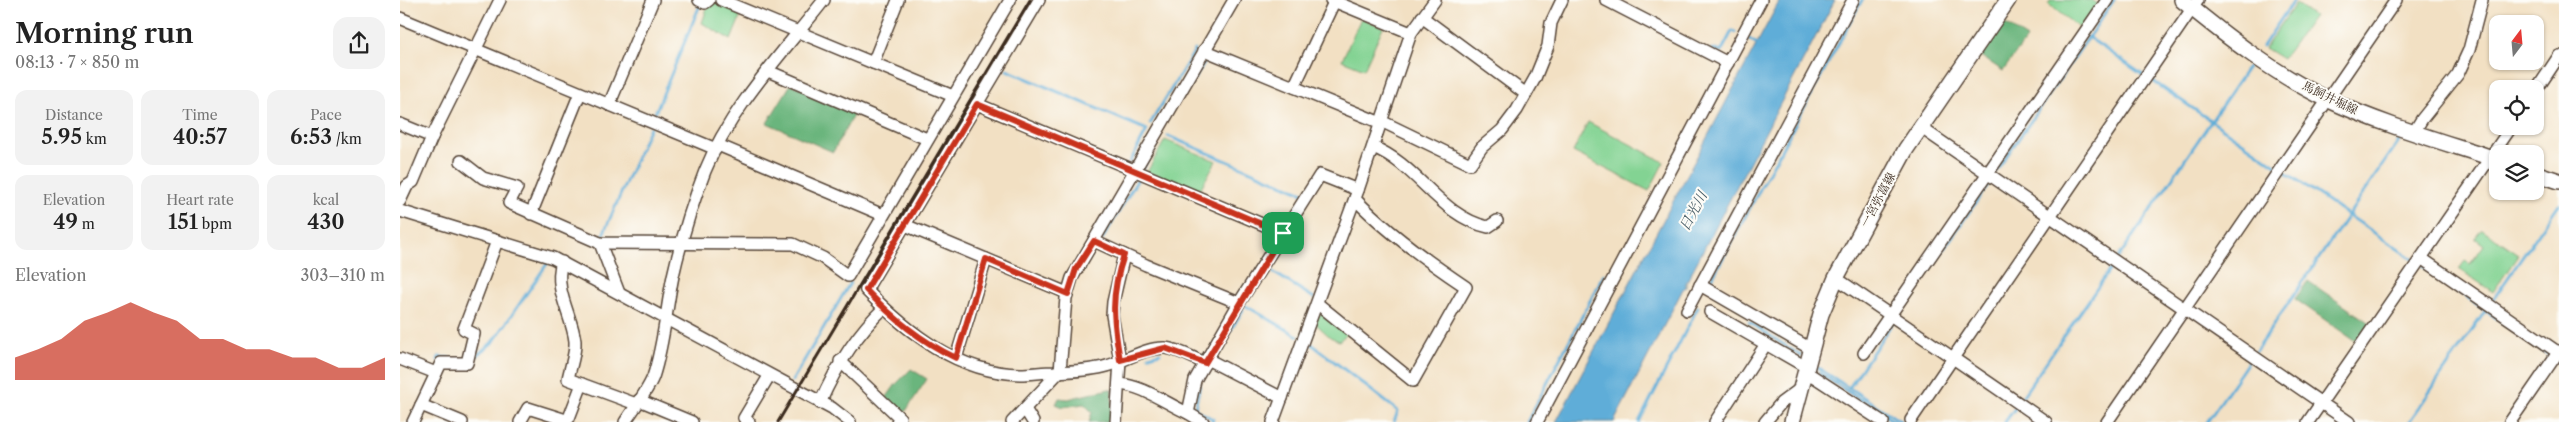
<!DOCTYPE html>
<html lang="en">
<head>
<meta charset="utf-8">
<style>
	:root { --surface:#fff; --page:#f2f2f2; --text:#222; --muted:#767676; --accent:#c8321e }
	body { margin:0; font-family:"Libre Caslon Text","Noto Serif JP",serif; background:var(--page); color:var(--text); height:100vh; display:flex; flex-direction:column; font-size:19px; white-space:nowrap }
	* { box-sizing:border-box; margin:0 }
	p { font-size:16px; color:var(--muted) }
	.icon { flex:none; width:28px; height:28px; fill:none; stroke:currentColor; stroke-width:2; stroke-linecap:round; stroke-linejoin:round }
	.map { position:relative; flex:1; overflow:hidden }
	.panel { display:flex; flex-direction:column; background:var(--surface); width:400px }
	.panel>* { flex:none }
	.needle { width:32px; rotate:16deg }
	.tools { position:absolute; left:2089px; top:15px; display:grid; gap:10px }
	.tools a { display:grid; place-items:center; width:55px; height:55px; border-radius:10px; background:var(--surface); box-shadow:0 1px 4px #0004; font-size:25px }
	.pin { position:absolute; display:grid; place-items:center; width:42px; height:42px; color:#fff; margin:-21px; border-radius:10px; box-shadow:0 2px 8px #0006 }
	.round { display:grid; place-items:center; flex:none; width:52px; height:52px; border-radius:15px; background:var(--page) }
	.head { display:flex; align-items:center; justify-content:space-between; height:85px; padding:0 15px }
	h1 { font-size:28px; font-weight:600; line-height:38px }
	.metrics { display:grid; grid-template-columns:repeat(3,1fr); gap:8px; height:85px; padding:5px 15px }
	.metrics div { display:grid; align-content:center; border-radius:12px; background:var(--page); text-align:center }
	.metrics b { font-size:21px; font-weight:600 }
	.metrics small { font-size:14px; font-weight:400 }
	.metrics p { font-size:14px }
	.chart { height:140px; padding:10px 15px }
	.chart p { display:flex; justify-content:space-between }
	.chart svg { width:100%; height:90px; margin-top:5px; fill:var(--accent); opacity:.7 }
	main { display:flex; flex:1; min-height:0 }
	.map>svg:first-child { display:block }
</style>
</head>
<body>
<main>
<section class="panel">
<div class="head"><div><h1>Morning run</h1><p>08:13 · 7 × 850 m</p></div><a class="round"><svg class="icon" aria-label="share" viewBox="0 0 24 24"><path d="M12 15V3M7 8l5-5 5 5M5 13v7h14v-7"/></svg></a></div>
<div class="metrics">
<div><p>Distance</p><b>5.95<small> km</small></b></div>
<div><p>Time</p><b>40:57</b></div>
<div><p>Pace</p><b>6:53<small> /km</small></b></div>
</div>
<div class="metrics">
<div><p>Elevation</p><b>49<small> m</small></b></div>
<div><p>Heart rate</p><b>151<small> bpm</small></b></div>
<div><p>kcal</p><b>430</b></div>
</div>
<div class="chart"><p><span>Elevation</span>303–310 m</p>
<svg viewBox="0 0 160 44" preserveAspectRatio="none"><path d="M0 44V33L10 29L20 24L30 15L40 11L50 6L60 11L70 15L80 24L90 24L100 29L110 29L120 33L130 33L140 38L150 38L160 33V44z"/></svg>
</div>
</section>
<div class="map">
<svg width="2159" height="422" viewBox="0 0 2159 422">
	<rect width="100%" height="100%" fill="#fdfcf7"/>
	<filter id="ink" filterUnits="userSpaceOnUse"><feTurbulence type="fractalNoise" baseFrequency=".02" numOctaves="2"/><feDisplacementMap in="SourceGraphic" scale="10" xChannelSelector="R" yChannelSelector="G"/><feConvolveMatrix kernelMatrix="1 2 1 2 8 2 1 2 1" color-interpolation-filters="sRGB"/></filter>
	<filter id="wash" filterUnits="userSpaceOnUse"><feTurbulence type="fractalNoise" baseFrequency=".0096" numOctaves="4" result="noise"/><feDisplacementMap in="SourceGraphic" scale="20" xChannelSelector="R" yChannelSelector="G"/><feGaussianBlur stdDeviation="1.12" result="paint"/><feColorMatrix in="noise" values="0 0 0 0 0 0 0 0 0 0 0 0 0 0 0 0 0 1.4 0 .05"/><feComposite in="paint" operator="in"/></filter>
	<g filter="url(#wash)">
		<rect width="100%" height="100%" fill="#f2e0c3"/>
		<g fill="#83d393" stroke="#5f7e58">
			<polygon points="1651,0 1692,0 1699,5 1682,30 1648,4"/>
			<polygon points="314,1 342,13 331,40 302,23 307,8"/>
			<polygon points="1896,3 1914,16 1883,59 1865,48"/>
			<polygon points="961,18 983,27 964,69 942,60"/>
			<polygon points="1188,122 1264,162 1249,191 1173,152"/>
			<polygon points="765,140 816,161 798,193 747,172"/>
			<polygon points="2082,229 2119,254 2093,292 2059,269 2065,261 2070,264 2084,245 2075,238"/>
			<polygon points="923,312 948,333 939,341 930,337 915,323 918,316"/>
		</g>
		<g fill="#6ab57d" stroke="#52704e">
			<polygon points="1602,22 1627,38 1603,71 1579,55"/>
			<polygon points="391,84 455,112 433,152 367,123"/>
			<polygon points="1908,281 1971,324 1958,343 1895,299"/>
			<polygon points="511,369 527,379 502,417 484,401 496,384"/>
			<polygon points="709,389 712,390 712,422 689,422 692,412 684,404 663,407 656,404 659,398 668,399"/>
		</g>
		<polygon fill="#5fadd8" stroke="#4d6c7b" points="1380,0 1435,0 1286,283 1286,287 1283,289 1214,422 1156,422"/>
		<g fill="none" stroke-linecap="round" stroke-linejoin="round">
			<g stroke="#5fadd8" stroke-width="3">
				<polyline points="1688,37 1743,75"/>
				<polyline points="1349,39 1359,45"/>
				<polyline points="1863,46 1894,0"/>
				<polyline points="1312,49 1321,52 1332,31 1335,32"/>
				<polyline points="607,70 747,130 730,162"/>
				<polyline points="795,78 808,56"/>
				<polyline points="1750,79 1877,166"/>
				<polyline points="253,118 300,5"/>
				<polyline points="750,124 795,50"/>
				<polyline points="768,136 903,193"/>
				<polyline points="743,169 749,156"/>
				<polyline points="1884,171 2014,260"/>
				<polyline points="1595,173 1714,0"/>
				<polyline points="202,237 250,127"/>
				<polyline points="702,240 738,179"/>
				<polyline points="1718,258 1848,67"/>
				<polyline points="2021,265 2149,355"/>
				<polyline points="868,269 914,298"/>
				<polyline points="1310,282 1462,0"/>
				<polyline points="2092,301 2159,204"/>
				<polyline points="846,306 898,336"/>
				<polyline points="1499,314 1590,182"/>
				<polyline points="1349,322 1401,356"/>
				<polyline points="909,342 998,411 994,422"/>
				<polyline points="1855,352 1999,141"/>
				<polyline points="749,356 760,353"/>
				<polyline points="815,356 843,310 840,309"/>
				<polyline points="73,359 94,341 149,261"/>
				<polyline points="38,360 39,357 49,358"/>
				<polyline points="1415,366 1502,422"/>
				<polyline points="1419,373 1495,422"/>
				<polyline points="392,381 450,283"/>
				<polyline points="800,384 795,409 813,419 812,422"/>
				<polyline points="1449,388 1493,322"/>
				<polyline points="1622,397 1713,265"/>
				<polyline points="1127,422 1204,274"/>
				<polyline points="1239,422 1298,307"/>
				<polyline points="1605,422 1616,407"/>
				<polyline points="1807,422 1850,359"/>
				<polyline points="2009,422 2086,310"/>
			</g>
		</g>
	</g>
	<g filter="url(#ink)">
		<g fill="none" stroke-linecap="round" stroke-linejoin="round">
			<g stroke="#564537" stroke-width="14">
				<g id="street">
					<polyline points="299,0 305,3 309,0"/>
					<polyline points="321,0 553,96"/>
					<path d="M639 0 466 290C507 332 558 373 620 374 631 374 643 372 654 372 671 371 690 371 707 366 725 361 746 347 765 348 778 349 793 358 805 363"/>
					<polyline points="931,0 1011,33"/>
					<polyline points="1206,0 1328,63"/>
					<polyline points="1022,17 1126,94"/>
					<polyline points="0,18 316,149"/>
					<polyline points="804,50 981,123"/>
					<polyline points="473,63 498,0"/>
					<polyline points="368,71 527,139"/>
					<polyline points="894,87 935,0"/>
					<polyline points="2135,92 2159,56"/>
					<polyline points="577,104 883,233"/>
					<polyline points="209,105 253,0"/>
					<polyline points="981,121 1070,164 1082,147 1102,130 1117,110 1135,78 1148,46 1151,23 1162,0"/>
					<polyline points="0,124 32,137"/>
					<polyline points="1520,127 1949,422"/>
					<polyline points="2014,132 2022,119 2058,74 2069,50 2082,0"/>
					<polyline points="318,145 483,215"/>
					<path d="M973 147C1018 165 1039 216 1088 227L1097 221"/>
					<polyline points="61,161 83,178 117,188 109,203 200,243 393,244 423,258 448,276 610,0"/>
					<polyline points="0,201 7,186 13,182 32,137 100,0"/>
					<polyline points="0,211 153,258 432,408 450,422"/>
					<polyline points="131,214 180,93"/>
					<polyline points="505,225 667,293"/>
					<polyline points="694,241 746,265 839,303"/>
					<polyline points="200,243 219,293"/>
					<polyline points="2021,258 2159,353"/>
					<path d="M162 262C153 289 172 315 175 341 176 353 170 368 168 379L236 404"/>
					<polyline points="1436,278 1553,358 1511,420"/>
					<polyline points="1300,285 1411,349"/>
					<path d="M918 304 1013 381 1066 287C1027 261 988 233 955 199"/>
					<polyline points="1287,310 1453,0"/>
					<polyline points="1310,312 1406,367"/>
					<polyline points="1464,353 1707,0"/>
					<polyline points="556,358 586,259"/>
					<polyline points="0,359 36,373"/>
					<polyline points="807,359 882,398"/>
					<polyline points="440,361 500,418 497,422"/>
					<polyline points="1405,371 1483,422"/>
					<path d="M719 384C744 386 765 403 788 413"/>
					<polyline points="239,400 292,422"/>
					<path d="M420 403C436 367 455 335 484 308"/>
					<polyline points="21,405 62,422"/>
					<polyline points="625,409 633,422"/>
					<polyline points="13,422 41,363 67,363 74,334 64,329 97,241"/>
					<polyline points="120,422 128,408 166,420 169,418 182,384"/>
					<path d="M225 422C234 408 247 392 253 377 264 344 266 310 273 276 281 241 292 204 305 171 331 107 382 54 424 0"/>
					<polyline points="349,422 344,418 369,376"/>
					<polyline points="612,422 660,371 666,298 672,278 834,0"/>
					<polyline points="716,422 720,361 712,315 713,302 724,255"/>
					<polyline points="803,422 788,413 795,380 839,303 920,175 958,190"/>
					<polyline points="873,422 958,190 1011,33 1035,0"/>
					<polyline points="1137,422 1361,0"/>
					<polyline points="1315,422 1366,344"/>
					<polyline points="1365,422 1381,403 1400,389"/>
					<polyline points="1646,422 1553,358 1798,0"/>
					<polyline points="1707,422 1996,0"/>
					<polyline points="1908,422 2112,126"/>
					<polyline points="2110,422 2159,351"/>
				</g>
			</g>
			<g stroke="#564537" stroke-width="18">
				<g id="secondary">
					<path d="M1782 0C1827 37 1876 75 1929 100 1983 125 2041 141 2098 160"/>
					<polyline points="2135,173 2159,181"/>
					<polyline points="1392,422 1421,314 1436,278 1506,149 1608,0"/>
				</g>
			</g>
			<use href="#street" stroke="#fff" stroke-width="11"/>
			<use href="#secondary" stroke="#fff" stroke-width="15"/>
			<polyline stroke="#3b2a1e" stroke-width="3" points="378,422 630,0"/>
		</g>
	</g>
	<g fill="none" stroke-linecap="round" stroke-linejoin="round" filter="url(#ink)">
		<g stroke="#fff" stroke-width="10">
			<path id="route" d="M577 104 883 233 805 363 765 348 720 360C713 320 710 295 724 255L694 241 676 269 668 294 586 259 556 358C520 341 493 318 466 290Z"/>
		</g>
		<use href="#route" stroke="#c8321e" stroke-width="6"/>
	</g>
	<g text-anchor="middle" stroke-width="4" stroke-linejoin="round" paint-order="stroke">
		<g font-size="12" fill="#3b2a1e" stroke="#fdfcf7">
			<text transform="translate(1930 98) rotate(26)" y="4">馬飼井堀線</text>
			<text transform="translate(1478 200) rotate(-62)" y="4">一宮弥富線</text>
		</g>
		<g font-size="14" font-style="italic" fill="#495e68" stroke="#fdfcf7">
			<text transform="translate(1293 211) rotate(-62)" y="5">日光川</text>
		</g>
	</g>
</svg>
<div class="tools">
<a><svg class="needle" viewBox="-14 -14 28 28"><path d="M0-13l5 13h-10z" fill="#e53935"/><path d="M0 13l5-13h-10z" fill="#767676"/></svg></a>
<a><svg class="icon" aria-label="locate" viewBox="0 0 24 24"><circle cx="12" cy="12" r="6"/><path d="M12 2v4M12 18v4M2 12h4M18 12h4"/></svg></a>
<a><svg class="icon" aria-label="layers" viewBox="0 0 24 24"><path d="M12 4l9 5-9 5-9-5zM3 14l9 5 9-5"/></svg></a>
</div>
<div class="pin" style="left:883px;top:233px;background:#1e9e55"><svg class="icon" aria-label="arrive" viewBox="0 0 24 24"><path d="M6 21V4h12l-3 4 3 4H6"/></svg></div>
</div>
</main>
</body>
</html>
